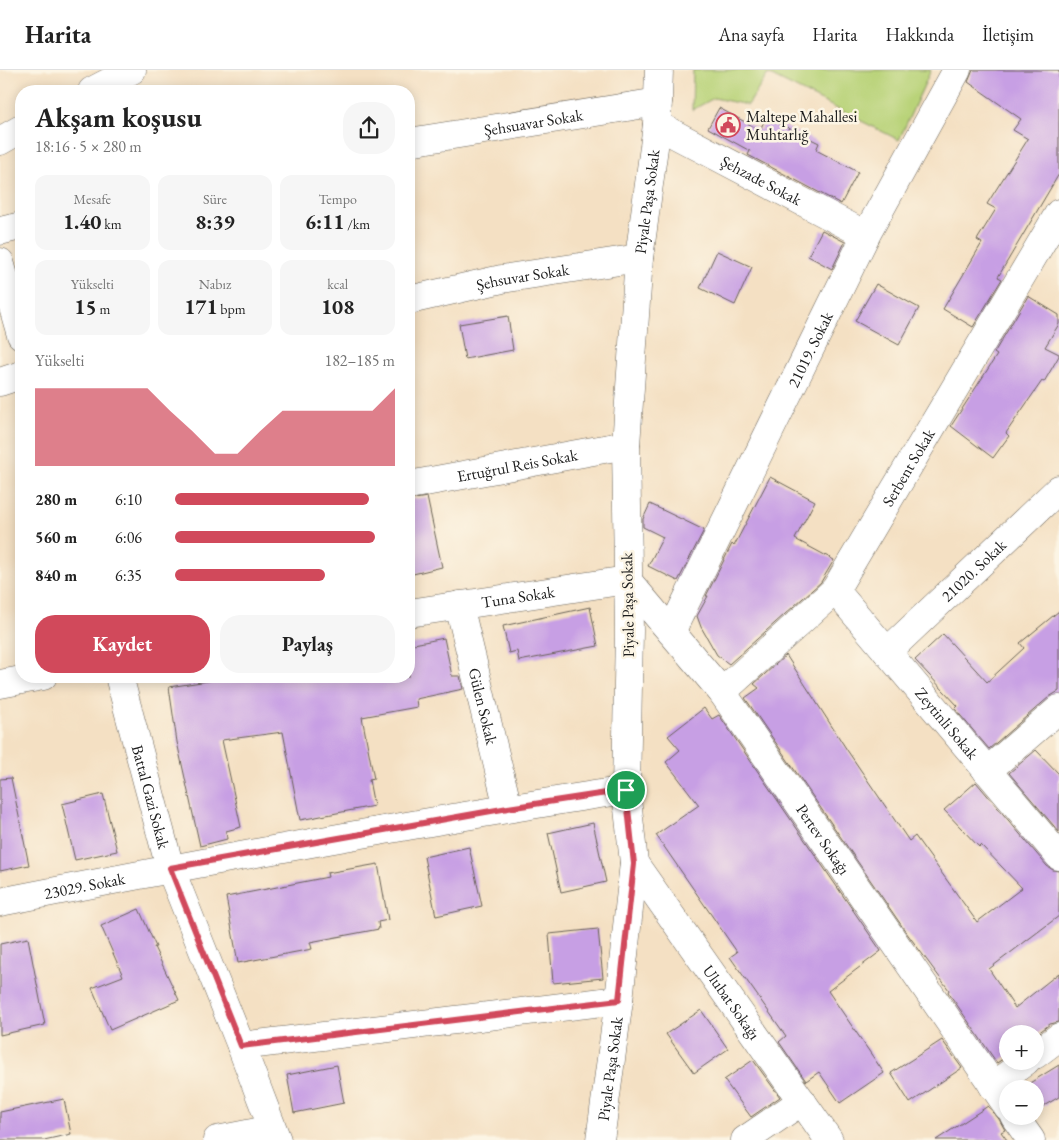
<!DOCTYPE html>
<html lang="tr">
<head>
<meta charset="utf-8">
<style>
	:root { --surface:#fff; --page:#f6f6f6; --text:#222; --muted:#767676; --line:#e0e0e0; --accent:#d1495b }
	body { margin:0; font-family:"EB Garamond",serif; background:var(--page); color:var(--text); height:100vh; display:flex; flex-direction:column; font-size:19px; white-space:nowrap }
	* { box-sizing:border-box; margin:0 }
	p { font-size:16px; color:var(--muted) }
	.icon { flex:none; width:28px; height:28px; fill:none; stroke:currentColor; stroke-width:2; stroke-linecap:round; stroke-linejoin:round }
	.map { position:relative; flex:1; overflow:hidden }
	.drawer { position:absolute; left:15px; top:15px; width:400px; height:598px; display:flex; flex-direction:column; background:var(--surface); border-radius:20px; box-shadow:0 2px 12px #0003 }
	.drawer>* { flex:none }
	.fabs { position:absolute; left:999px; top:955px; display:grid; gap:10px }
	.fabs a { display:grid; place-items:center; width:45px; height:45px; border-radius:50%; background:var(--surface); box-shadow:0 2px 12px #0003; font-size:25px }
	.pin { position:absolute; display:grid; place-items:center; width:42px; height:42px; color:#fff; margin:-21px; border:2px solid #fff; border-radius:50%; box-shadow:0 1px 5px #0007 }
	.round { display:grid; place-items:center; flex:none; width:52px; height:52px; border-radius:20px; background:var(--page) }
	.overview { display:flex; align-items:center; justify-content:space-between; height:85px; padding:0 20px }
	h1 { font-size:28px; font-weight:700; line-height:38px }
	.figures { display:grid; grid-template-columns:repeat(3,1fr); gap:8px; height:85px; padding:5px 20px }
	.figures div { display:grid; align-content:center; border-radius:12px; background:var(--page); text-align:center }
	.figures b { font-size:21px; font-weight:700 }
	.figures small { font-size:14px; font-weight:400 }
	.figures p { font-size:14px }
	.chart { height:140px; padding:10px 20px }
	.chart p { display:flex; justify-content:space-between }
	.chart svg { width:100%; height:90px; margin-top:5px; fill:var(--accent); opacity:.7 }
	.button { display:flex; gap:10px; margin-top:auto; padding:10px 20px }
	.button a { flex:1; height:58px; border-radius:20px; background:var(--accent); color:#fff; font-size:20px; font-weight:700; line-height:58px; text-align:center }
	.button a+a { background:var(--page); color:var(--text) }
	ul { padding:0 20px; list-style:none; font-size:16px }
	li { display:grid; grid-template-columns:80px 60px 1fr; align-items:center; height:38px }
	li i { height:12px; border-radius:6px; background:var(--accent) }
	header { display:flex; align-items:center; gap:30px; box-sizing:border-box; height:70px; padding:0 25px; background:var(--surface); border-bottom:1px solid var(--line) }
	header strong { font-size:24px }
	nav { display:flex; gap:28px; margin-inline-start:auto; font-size:18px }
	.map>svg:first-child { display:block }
</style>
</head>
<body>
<header>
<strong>Harita</strong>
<nav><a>Ana sayfa</a><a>Harita</a><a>Hakkında</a><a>İletişim</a></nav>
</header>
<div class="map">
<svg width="1059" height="1070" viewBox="0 0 1059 1070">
	<rect width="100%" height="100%" fill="#fcf5e5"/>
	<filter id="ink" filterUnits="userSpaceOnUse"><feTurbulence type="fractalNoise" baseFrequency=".02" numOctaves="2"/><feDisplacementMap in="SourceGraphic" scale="10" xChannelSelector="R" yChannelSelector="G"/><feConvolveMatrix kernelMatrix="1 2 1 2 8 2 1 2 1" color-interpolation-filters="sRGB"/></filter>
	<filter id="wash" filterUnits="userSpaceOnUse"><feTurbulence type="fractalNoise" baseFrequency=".0096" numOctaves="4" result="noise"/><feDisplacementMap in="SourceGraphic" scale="20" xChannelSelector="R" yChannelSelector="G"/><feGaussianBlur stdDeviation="1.12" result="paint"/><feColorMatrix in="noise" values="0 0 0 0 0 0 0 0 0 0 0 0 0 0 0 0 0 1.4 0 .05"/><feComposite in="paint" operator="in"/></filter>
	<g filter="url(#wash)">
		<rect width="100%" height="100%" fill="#f4e0c3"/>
		<polygon fill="#b9d379" stroke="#6a784a" points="693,0 931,0 899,70 768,4 748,35 714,28 692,40"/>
		<g id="blocks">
			<g fill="#c79fe4">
				<polygon points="973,0 1059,0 1059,104 998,207 1002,209 973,257 943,239 982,173 977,170 996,139 987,134 1028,69 1013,60 1021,49 968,12"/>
				<polygon points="719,38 760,60 766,47 819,73 816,80 858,102 841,134 748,85 750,81 708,58"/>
				<polygon points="822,160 845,172 832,199 808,186"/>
				<polygon points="717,181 752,197 735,235 700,218"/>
				<polygon points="876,214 919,238 899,275 855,251"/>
				<polygon points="1028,226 1059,245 1059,254 1045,277 1059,284 1059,286 1044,312 1042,311 1006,363 1009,366 993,388 951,356 997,285 994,283"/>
				<polygon points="508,246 513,280 465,289 459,254"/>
				<polygon points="770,407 815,431 795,469 834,490 821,512 729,594 717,585 701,557 697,546 708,526 706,526 732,474 734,476"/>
				<polygon points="427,427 442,497 409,505 409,430"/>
				<polygon points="650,434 704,460 678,511 648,496 663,467 643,457 643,449"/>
				<polygon points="590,537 598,576 519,591 517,581 509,583 503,556"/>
				<polygon points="1059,541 1059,621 1049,627 989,679 955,639 958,636 915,590 943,564 987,612 1024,578 1020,573"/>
				<polygon points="444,568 452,606 460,606 463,619 416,629 417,637 362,647 374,709 369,710 374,736 300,750 283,662 222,670 241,757 226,761 227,769 200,776 177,672 169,617 240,606 409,606 409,575"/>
				<polygon points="786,585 847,680 909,771 915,766 977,852 1022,818 981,775 979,777 944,740 976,712 1047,796 1053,800 1059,801 1059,846 989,899 1015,938 1059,903 1059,952 1050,954 1037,964 1008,964 1008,985 997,993 948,922 949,920 906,862 745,628 759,618 754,614"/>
				<polygon points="704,638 712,649 719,645 881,881 828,921 884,1003 840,1033 819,1002 806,1011 779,972 786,966 730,887 737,882 656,765 699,735 666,692 680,680 668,666"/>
				<polygon points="1036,680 1059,704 1059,762 1009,703"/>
				<polygon points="11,708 29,795 0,801 0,709"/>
				<polygon points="103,724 117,781 75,790 62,734"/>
				<polygon points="593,753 606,812 561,822 548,763"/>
				<polygon points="469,777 482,836 436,846 424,787"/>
				<polygon points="378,794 388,850 378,852 379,859 310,872 312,879 238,893 226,827 328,807 327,803"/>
				<polygon points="139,839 156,877 154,877 179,930 110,960 92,918 123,906 101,856"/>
				<polygon points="598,859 603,908 553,913 549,864"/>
				<polygon points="28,868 45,955 0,965 0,874"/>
				<polygon points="701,940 728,979 694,1003 666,964"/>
				<polygon points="942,970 962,998 910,1033 891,1003"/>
				<polygon points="753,990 780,1027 751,1047 724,1010"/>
				<polygon points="337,995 344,1033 294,1043 287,1005"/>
				<polygon points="1059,995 1059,1027 1035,1041 1035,1019 1020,1019"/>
				<polygon points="64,1029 71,1064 44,1070 0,1070 0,1042"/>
				<polygon points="988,1036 999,1049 1005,1060 1001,1062 1007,1070 936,1070"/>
			</g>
		</g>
	</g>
	<g filter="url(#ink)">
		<use href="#blocks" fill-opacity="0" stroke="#686156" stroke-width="1"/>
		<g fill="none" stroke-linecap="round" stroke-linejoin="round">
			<g stroke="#686156" stroke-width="29">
				<g id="street">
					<polyline points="92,21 132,0"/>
					<path id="s1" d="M657 55 866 165"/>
					<polyline points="0,71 21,59"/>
					<path id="s2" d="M409 72 658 32"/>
					<polyline points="0,161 21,156"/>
					<polyline points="0,192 21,265"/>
					<path id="s3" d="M409 230 502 209 639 188"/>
					<polyline points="0,312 21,305"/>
					<path id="s4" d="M409 415 626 375"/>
					<path id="s5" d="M835 520 1059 786"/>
					<path id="s6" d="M459 535 508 738"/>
					<path id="s7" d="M409 543 627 510 722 622 1008 1037"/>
					<path id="s8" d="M671 562 866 165 957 0"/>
					<path id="s9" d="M887 582 1059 419"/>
					<path id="s10" d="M119 606 170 798 241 976 277 1070"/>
					<polyline points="0,614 43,606"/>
					<path id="s11" d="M722 622 835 520 1059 143"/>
					<polyline points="987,701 1059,639"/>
					<path id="s12" d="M634 793 829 1070"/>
					<path id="s13" d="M0 832C208 791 416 752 626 720"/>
					<polyline points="241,976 619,930"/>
					<polyline points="1035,985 1059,967"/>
					<polyline points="993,1016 1026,991"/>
					<polyline points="1014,1046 1031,1070"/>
					<polyline points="217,1070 272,1059"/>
					<path id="s14" d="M600 1070 619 930 634 793 626 720 629 561 626 375 639 188 657 55 659 0"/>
					<polyline points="745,1070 802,1031"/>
				</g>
			</g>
			<use href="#street" stroke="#fff" stroke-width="28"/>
		</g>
	</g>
	<g fill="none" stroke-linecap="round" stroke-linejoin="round" filter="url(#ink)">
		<g stroke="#fff" stroke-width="10">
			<polygon id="route" points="626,720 634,794 619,930 241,976 170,798 508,738"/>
		</g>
		<use href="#route" stroke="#d1495b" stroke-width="6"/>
	</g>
	<defs>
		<g id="civic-ring" transform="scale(1.25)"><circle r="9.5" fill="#fcf5e5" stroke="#d1495b" stroke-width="1.5"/><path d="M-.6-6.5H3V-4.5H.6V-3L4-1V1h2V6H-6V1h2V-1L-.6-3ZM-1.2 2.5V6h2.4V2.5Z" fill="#d1495b"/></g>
	</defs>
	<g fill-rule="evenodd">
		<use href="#civic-ring" x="728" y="55"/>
	</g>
	<g text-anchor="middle" stroke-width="5" stroke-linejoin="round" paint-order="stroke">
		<g font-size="16" fill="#1c1c1c" stroke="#fcf5e5" text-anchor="start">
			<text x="746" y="52">Maltepe Mahallesi<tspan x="746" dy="18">Muhtarlığ</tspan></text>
		</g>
		<g font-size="16" fill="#1c1c1c" stroke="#fcf5e5">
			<text dy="6" stroke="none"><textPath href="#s2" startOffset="126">Şehsuavar Sokak</textPath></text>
			<text dy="6" stroke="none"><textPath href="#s1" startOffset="118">Şehzade Sokak</textPath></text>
			<text dy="6" stroke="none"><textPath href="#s14" startOffset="942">Piyale Paşa Sokak</textPath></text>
			<text dy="6" stroke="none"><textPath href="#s3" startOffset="116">Şehsuvar Sokak</textPath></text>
			<text dy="6" stroke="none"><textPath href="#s8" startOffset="315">21019. Sokak</textPath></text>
			<text dy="6" stroke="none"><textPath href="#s4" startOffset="110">Ertuğrul Reis Sokak</textPath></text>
			<text dy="6" stroke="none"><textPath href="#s11" startOffset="295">Serbent Sokak</textPath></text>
			<text dy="6" stroke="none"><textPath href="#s9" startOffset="119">21020. Sokak</textPath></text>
			<text dy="6" stroke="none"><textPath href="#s7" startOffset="110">Tuna Sokak</textPath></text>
			<text transform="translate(627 535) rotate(-91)" y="6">Piyale Paşa Sokak</text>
			<text dy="6" stroke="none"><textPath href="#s6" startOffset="104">Gülen Sokak</textPath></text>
			<text dy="6" stroke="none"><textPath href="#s5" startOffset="174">Zeytinli Sokak</textPath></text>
			<text dy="6" stroke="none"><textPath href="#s10" startOffset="125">Battal Gazi Sokak</textPath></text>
			<text dy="6" stroke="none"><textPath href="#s7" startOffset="546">Pertev Sokağı</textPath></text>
			<text dy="6" stroke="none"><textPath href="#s13" startOffset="86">23029. Sokak</textPath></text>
			<text dy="6" stroke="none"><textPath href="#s12" startOffset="170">Ulubat Sokağı</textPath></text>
			<text dy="6" stroke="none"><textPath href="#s14" startOffset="72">Piyale Paşa Sokak</textPath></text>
		</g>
	</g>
</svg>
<div class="fabs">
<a>+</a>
<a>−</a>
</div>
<div class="pin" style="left:626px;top:720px;background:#1e9e55"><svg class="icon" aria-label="arrive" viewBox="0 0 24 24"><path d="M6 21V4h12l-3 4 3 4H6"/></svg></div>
<section class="drawer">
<div class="overview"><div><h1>Akşam koşusu</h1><p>18:16 · 5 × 280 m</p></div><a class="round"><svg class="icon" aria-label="share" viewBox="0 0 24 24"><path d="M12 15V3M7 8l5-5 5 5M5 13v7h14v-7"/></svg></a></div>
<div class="figures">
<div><p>Mesafe</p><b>1.40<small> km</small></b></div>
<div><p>Süre</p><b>8:39</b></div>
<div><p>Tempo</p><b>6:11<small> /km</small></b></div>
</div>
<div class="figures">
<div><p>Yükselti</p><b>15<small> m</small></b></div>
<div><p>Nabız</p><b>171<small> bpm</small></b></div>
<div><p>kcal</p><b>108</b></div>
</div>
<div class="chart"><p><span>Yükselti</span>182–185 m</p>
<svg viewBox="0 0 160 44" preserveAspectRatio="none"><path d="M0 44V6L10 6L20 6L30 6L40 6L50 6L60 17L70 27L80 38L90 38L100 27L110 17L120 17L130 17L140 17L150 17L160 6V44z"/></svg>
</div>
<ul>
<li><b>280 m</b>6:10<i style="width:88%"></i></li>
<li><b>560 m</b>6:06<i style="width:91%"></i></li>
<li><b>840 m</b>6:35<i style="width:68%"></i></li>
</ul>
<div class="button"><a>Kaydet</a><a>Paylaş</a></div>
</section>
</div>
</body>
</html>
